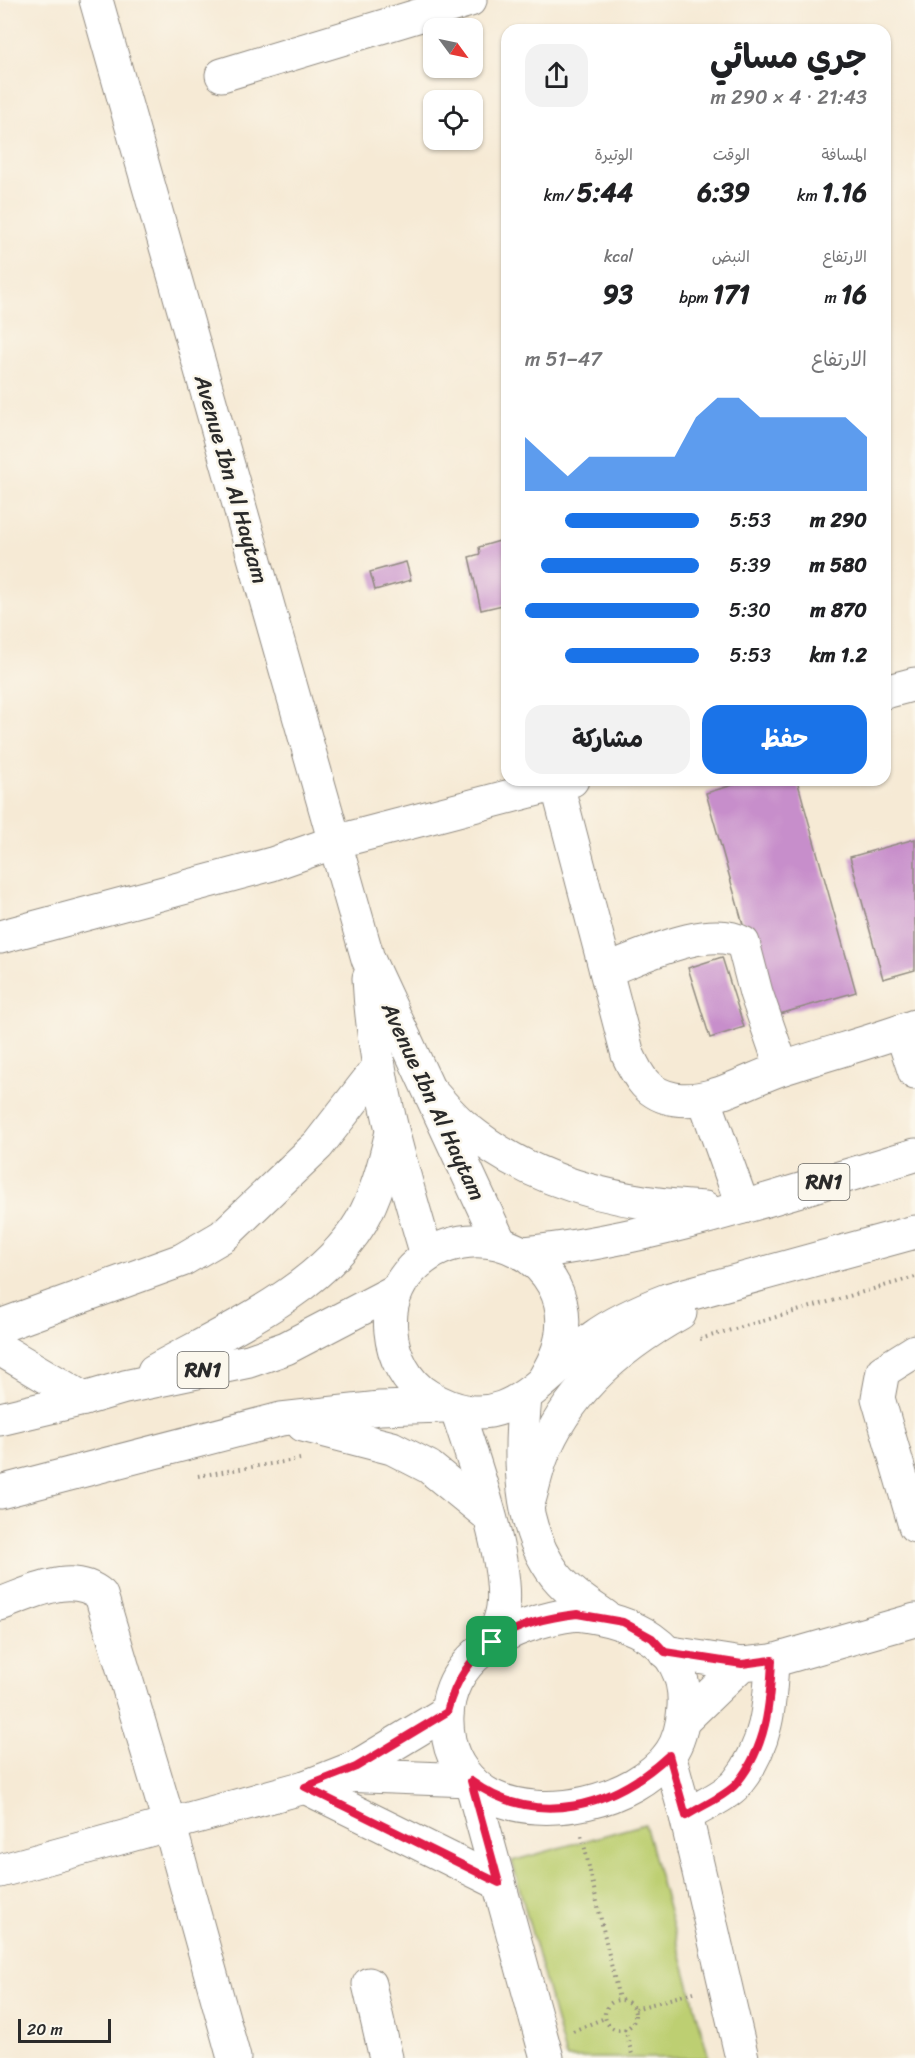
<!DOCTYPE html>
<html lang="ar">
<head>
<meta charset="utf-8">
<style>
	:root { --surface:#fff; --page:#f2f2f2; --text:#202124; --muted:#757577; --accent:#1a73e8 }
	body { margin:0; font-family:Sriracha,"Playpen Sans Arabic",sans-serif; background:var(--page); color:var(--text); direction:rtl; height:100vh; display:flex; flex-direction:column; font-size:22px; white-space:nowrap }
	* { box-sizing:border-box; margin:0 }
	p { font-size:20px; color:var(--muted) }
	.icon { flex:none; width:33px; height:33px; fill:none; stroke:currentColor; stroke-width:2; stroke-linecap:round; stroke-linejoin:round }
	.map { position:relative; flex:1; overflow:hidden; direction:ltr }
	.panel { position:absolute; left:501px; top:24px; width:390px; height:762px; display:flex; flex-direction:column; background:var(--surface); border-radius:18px; box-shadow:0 2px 4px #0004; direction:rtl }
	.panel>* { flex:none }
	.needle { width:39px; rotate:123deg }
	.fabs { position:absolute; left:423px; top:18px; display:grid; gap:12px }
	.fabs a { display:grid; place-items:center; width:60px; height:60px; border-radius:12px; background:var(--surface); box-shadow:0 2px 4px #0004; font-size:30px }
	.scale { position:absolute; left:18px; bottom:15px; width:93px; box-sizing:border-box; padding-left:6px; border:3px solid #2b2b2b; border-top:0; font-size:16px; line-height:21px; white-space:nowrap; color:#2b2b2b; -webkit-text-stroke:4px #fbf7ec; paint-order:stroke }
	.pin { position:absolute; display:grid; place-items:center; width:51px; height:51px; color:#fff; margin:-26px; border-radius:12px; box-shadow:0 3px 9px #0006 }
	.round { display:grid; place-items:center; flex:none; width:63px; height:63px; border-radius:18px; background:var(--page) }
	.overview { display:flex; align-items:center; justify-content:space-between; height:102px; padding:0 24px }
	h1 { font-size:33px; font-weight:700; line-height:45px }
	.metrics { display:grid; grid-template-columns:repeat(3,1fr); gap:9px; height:102px; padding:6px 24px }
	.metrics div { display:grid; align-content:center }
	.metrics b { font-size:26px; font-weight:700 }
	.metrics small { font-size:16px; font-weight:400 }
	.metrics p { font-size:16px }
	.chart { height:168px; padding:12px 24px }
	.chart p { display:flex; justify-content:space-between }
	.chart svg { width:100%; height:108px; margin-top:6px; fill:var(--accent); opacity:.7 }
	.primary-button { display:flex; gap:12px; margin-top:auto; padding:12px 24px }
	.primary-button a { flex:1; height:69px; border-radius:18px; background:var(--accent); color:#fff; font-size:24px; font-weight:700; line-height:69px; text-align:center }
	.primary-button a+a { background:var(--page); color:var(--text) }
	ul { padding:0 24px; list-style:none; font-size:20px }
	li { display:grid; grid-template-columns:96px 72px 1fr; align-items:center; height:45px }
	li i { height:15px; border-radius:8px; background:var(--accent) }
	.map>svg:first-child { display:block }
</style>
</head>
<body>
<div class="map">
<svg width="915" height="2058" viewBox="0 0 915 2058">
	<rect width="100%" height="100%" fill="#fbf7ec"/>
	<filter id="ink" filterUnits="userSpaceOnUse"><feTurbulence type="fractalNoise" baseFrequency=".0167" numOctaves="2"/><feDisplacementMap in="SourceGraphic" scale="12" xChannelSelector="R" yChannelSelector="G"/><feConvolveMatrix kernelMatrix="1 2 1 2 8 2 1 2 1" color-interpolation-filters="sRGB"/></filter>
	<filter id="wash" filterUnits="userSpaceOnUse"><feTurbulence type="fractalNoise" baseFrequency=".008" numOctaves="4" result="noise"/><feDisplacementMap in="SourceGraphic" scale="24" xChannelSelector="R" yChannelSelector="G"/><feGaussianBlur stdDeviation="1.35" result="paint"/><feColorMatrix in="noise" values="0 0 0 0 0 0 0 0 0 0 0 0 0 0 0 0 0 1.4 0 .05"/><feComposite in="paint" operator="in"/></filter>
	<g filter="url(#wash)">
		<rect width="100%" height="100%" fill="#f6ead5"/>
		<polygon fill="#bdcf72" stroke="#747d4e" stroke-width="1.5" points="645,1824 709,2058 566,2058 512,1861"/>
		<g id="blocks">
			<g fill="#c78ecb">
				<polygon points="503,540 507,552 507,604 481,610 469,557 480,554 479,547"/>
				<polygon points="406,562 411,580 375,590 370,572"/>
				<polygon points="750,780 797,780 856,992 769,1017 706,793"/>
				<polygon points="915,839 915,970 883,979 850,857"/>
				<polygon points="722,957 744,1027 710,1038 688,968"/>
			</g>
		</g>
	</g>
	<g filter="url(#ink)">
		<use href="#blocks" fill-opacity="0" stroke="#908a80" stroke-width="1.5"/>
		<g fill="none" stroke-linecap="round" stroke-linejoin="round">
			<g stroke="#908a80" stroke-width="35">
				<g id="minor">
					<polyline points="96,0 368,959 500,1243"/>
					<polyline points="222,75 470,0"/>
					<polyline points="885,692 915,684"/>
					<path d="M557 784 628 1055C638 1077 648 1095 675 1099 711 1105 751 1078 784 1068 828 1053 872 1042 915 1026"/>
					<polyline points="0,937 272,864 335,842 572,780"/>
					<path d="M606 970C642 957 708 923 743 943L756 993 782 1068"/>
					<path d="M369 978C374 1077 399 1161 427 1255"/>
					<polyline points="901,1031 915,1073"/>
					<polyline points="704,1098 743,1207"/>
					<polyline points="0,1326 182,1260 223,1236 318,1145 378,1068"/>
					<polyline points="0,1349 84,1399"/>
					<polyline points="915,1351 883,1371 878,1398 915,1526"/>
					<path d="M525 1398C519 1456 518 1527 556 1576 570 1593 589 1605 606 1617"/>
					<path d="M457 1410C472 1456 509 1561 503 1607 502 1618 496 1631 492 1642"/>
					<path d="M0 1604C32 1593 72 1570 101 1595L169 1823 234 2058"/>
					<path d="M577 1614C629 1620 688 1643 684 1707 683 1723 679 1741 670 1754 634 1802 544 1822 491 1796 470 1785 453 1763 449 1740 433 1660 510 1622 577 1614Z"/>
					<polyline points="665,1652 742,1664 772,1661 915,1620"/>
					<polyline points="683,1721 742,1664"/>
					<polyline points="669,1755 686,1816 742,2058"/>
					<polyline points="341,1775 469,1780"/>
					<polyline points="471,1781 547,2058"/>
					<polyline points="305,1787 499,1883"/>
					<path d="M686 1816C701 1806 726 1796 737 1783 767 1746 770 1705 772 1661"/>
					<polyline points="0,1871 305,1787 356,1767 447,1712"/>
					<polyline points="369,1984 386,2058"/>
				</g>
			</g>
			<g stroke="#908a80" stroke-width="35">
				<g id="highway">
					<path d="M431 1092C442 1104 453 1118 466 1128 534 1184 619 1204 705 1208"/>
					<path d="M525 1253C658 1239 787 1193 915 1155"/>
					<path d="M154 1371C222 1333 320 1291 361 1222 376 1196 384 1166 391 1136"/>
					<path d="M543 1381C551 1367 558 1355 561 1339 577 1259 479 1210 418 1263 397 1281 388 1305 391 1332 393 1356 406 1383 428 1396 504 1442 539 1379 594 1337 616 1321 641 1310 667 1300L915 1232"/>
					<polyline points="0,1419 84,1399 125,1387 249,1361 286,1348 395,1291"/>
					<polyline points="303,1425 392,1448 429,1467 488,1515"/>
					<polyline points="0,1492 281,1419 380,1408 444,1406"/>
					<path d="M528 1504C533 1488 536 1471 542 1456 567 1391 621 1346 680 1313"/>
				</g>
			</g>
			<g stroke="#908a80" stroke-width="4" stroke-dasharray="1.5 4.5" stroke-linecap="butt">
				<polyline points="700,1339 915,1277"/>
				<polyline points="198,1476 300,1459"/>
				<polyline points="582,1836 619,1999"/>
				<circle cx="620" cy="2015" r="15"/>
				<polyline points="635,2009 694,1992"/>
				<polyline points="625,2029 633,2058"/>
				<polyline points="573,2031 605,2018"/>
			</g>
			<use href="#minor" stroke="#fff" stroke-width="33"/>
			<use href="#highway" stroke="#fff" stroke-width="33"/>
		</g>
	</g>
	<g fill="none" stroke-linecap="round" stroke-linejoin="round" filter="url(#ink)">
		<g stroke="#fff" stroke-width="12">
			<path id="route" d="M577 1614 623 1622 652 1638 665 1652 742 1664 772 1660C770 1705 767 1746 737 1783 726 1796 701 1806 686 1816L669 1755C613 1807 537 1829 471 1781L499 1883 305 1787 356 1767 447 1712C464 1646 513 1621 577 1614Z"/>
		</g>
		<use href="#route" stroke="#e11d48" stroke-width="8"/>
	</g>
	<g text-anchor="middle" stroke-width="5" stroke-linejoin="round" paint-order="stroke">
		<g fill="#fbf7ec" stroke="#696865" stroke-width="1.5">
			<rect x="798.5" y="1164" width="51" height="36" rx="4.5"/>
			<rect x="177.5" y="1352" width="51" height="36" rx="4.5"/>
		</g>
		<g font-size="21" font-weight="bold" fill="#2b2b2b">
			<text x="824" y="1189">RN1</text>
			<text x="203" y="1377">RN1</text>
		</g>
		<g font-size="22" fill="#2b2b2b" stroke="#fbf7ec">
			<text transform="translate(232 479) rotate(74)" y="8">Avenue Ibn Al Haytam</text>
			<text transform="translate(434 1101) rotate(65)" y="8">Avenue Ibn Al Haytam</text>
		</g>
	</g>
</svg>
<div class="fabs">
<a><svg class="needle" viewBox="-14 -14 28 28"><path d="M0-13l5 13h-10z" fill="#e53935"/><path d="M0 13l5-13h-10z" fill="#757577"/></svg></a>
<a><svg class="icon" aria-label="locate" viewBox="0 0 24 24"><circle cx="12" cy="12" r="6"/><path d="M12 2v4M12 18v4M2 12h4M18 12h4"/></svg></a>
</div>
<div class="scale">20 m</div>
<div class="pin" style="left:492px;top:1642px;background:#1e9e55"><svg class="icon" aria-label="arrive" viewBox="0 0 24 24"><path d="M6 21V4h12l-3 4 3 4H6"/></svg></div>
<section class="panel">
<div class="overview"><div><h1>جري مسائي</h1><p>21:43 · 4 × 290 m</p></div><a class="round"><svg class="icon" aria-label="share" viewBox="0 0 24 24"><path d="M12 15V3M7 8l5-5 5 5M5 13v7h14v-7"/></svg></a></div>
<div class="metrics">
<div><p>المسافة</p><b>1.16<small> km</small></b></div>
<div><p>الوقت</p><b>6:39</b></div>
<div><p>الوتيرة</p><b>5:44<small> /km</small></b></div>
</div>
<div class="metrics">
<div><p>الارتفاع</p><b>16<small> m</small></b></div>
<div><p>النبض</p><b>171<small> bpm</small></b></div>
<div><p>kcal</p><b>93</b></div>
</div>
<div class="chart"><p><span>الارتفاع</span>47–51 m</p>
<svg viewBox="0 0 160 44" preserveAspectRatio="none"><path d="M0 44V22L10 30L20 38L30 30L40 30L50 30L60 30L70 30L80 14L90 6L100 6L110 14L120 14L130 14L140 14L150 14L160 22V44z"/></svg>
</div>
<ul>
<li><b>290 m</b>5:53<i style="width:77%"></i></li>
<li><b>580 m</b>5:39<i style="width:91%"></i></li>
<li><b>870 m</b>5:30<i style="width:100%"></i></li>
<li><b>1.2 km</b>5:53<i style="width:77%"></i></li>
</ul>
<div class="primary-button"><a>حفظ</a><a>مشاركة</a></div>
</section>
</div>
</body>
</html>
